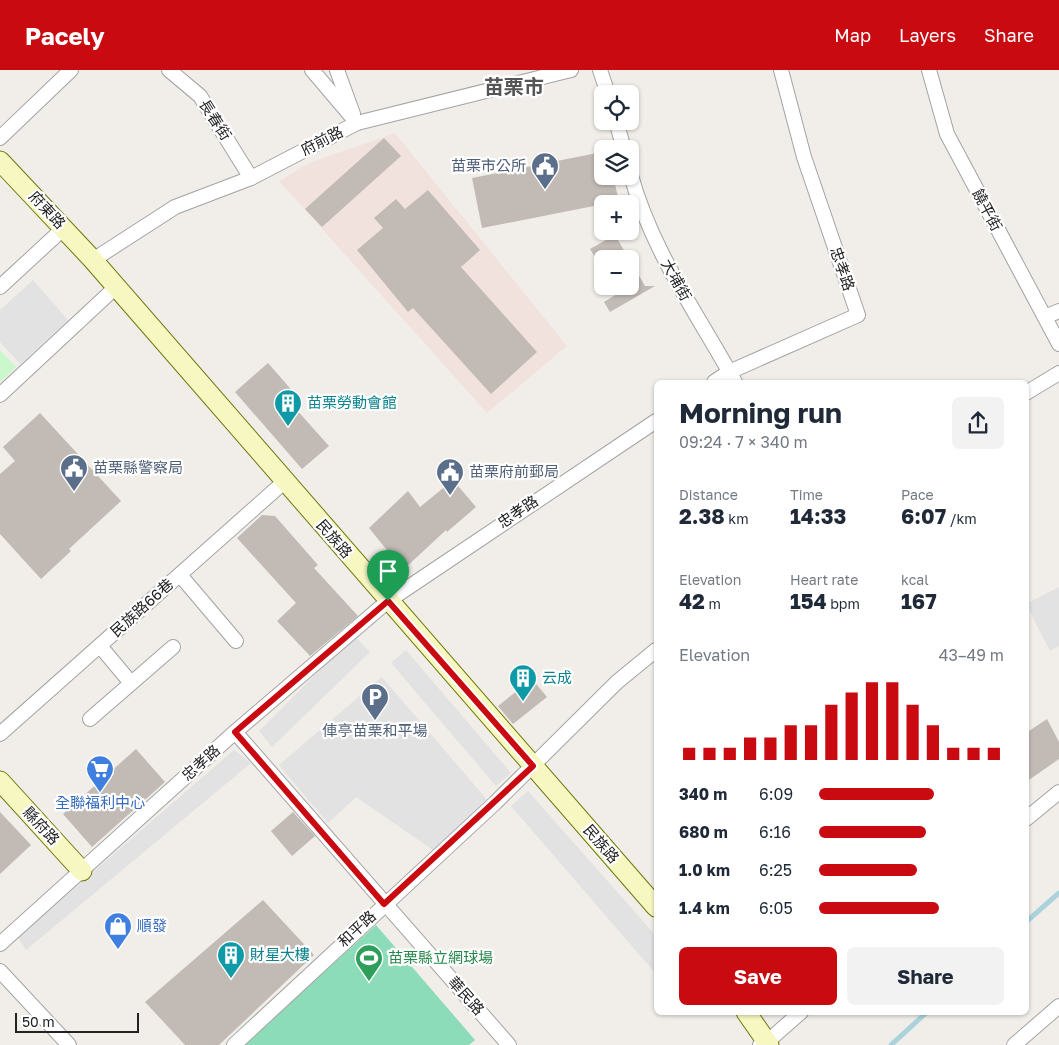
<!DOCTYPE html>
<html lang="en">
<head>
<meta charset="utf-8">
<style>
	:root { --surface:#fff; --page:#f2f2f3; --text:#1f2937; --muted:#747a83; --accent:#c90a11 }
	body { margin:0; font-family:"Golos Text","Noto Sans TC",sans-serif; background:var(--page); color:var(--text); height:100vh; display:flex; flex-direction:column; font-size:19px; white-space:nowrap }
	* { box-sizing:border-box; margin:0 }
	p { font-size:16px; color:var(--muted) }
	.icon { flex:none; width:28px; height:28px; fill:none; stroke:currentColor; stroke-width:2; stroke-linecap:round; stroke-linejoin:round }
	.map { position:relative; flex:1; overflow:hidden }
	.sheet { position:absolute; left:654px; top:310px; width:375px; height:635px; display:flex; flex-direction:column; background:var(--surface); border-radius:8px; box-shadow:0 1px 4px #0004 }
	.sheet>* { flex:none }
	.fabs { position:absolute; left:594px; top:15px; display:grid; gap:10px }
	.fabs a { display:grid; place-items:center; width:45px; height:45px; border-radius:8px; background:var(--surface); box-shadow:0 1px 4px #0004; font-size:25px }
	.scale { position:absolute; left:15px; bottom:12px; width:124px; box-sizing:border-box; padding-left:5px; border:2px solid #222; border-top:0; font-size:14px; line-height:18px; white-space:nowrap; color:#222; -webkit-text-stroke:4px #fff; paint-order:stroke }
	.pin { position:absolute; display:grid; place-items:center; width:42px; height:42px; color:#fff; margin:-51px -21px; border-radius:50% 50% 50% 0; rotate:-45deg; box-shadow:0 0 5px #0007 }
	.pin .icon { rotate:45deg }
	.round { display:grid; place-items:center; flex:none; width:52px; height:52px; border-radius:8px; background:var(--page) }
	.summary { display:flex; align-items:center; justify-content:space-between; height:85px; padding:0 25px }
	h1 { font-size:28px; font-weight:700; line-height:38px }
	.stats { display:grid; grid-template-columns:repeat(3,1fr); gap:8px; height:85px; padding:5px 25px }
	.stats div { display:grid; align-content:center }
	.stats b { font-size:21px; font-weight:700 }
	.stats small { font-size:14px; font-weight:400 }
	.stats p { font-size:14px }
	.chart { height:140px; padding:10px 25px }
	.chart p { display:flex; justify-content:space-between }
	.chart svg { width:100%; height:90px; margin-top:5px; stroke:var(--accent); stroke-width:6 }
	.action { display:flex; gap:10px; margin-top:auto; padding:10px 25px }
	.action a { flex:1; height:58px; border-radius:8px; background:var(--accent); color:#fff; font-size:20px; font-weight:700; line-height:58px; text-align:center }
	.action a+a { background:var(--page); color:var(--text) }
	ul { padding:0 25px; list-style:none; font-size:16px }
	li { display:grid; grid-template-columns:80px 60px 1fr; align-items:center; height:38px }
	li i { height:12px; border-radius:6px; background:var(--accent) }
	header { display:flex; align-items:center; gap:30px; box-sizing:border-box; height:70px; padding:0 25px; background:var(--accent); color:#fff }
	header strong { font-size:24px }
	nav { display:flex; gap:28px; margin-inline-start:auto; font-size:18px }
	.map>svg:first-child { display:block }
</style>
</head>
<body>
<header>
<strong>Pacely</strong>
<nav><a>Map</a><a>Layers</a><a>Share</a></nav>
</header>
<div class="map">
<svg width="1059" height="975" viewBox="0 0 1059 975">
	<rect width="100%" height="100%" fill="#f1eee9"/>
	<polygon fill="#f2e2de" points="395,63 567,276 487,343 279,111 309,93"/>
	<polygon fill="#caf8cc" points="0,280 16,297 0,312"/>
	<polygon fill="#8cdcba" points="376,855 475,970 469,975 243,975"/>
	<g fill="#e2e2e2">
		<polygon points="33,210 68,250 20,294 0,272 0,240"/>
		<polygon points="1059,517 1059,576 1050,581 1026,534"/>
		<polygon points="354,566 370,582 272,677 259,661"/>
		<polygon points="406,580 511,703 496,716 391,593"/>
		<polygon points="382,607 488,731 433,780 356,727 328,753 279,695"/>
		<polygon points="234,680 251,693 26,880 18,867"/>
		<polygon points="528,721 656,866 656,904 511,736"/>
	</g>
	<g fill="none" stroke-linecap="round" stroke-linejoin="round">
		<g stroke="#acd3dc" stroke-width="5">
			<polyline points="1026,852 1059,823"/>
			<polyline points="891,975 927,942"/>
		</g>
	</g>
	<g fill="#c2bab5">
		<polygon points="384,68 401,86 322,157 305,139"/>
		<polygon points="602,82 602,106 613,106 619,131 482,158 472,108"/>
		<polygon points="428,120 480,180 461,197 537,282 491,324 413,238 408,242 357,180 383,158 374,148 396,129 405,139"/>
		<polygon points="615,165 629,189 596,189 590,179"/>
		<polygon points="630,190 645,216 655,216 610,242 604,232 617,224 612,216 630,216"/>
		<polygon points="268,293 302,332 295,338 329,376 302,399 235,322"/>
		<polygon points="40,343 121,431 69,479 71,481 41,509 0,464 0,404 15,391 3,377"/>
		<polygon points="453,410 476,437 447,462 446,460 403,500 369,458 408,421 420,437"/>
		<polygon points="262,445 275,446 318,495 314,498 358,546 310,586 277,551 296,533 237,468"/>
		<polygon points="532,609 547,627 513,654 498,636"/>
		<polygon points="1047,649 1059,672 1059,689 1026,712 1026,663"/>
		<polygon points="136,679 165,712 92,777 63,744"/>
		<polygon points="0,742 31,775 0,804"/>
		<polygon points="293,742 315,766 292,786 271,761"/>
		<polygon points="263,830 314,885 219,975 185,975 145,932"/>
	</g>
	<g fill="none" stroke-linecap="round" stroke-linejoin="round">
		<g stroke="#a3a3a3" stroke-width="16">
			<g id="street">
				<polyline points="169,0 200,26 251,108"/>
				<polyline points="312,0 357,53"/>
				<polyline points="337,0 353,44"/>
				<polyline points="600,0 608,24"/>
				<polyline points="929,0 947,64 1059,274"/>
				<polyline points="616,51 624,79"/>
				<polyline points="0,68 71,0"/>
				<path d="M630 102C651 180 697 243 735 312"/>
				<polyline points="93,190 175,137 251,108 357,53 571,0"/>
				<polyline points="0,217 64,158"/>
				<polyline points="1045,247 1059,241"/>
				<polyline points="714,312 729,302 858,245 804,87 781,0"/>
				<polyline points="1026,323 1059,303"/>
				<polyline points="0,325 116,217"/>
				<polyline points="180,505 236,571"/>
				<polyline points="100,576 131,613"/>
				<polyline points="90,649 173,577"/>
				<polyline points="235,662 509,975"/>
				<polyline points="0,664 284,412"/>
				<polyline points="1026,749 1059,722"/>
				<polyline points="0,874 235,662 388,531 656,351"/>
				<polyline points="0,901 69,975"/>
				<polyline points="234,975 495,733 617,612 656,580"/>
				<polyline points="760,975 767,972 801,942"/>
				<polyline points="1014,975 1059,936"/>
			</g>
		</g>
		<g stroke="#6f770b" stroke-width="21">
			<g id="secondary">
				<polyline points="0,91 93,190 656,837"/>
				<polyline points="0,711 82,801"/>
				<polyline points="746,942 769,975"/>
			</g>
		</g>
		<use href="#street" stroke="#fff" stroke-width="14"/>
		<use href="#secondary" stroke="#f6f7c1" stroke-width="19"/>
	</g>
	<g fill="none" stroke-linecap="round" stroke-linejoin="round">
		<g stroke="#fff" stroke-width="10">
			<polygon id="route" points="388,531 533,696 384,834 235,662"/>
		</g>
		<use href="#route" stroke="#c90a11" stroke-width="6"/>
	</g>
	<defs>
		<g id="civic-pin" transform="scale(1.4375)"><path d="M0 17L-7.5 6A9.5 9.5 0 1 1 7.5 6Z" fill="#5c6f8a" stroke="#fff"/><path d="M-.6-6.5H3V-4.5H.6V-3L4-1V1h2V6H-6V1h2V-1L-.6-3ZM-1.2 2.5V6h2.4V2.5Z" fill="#fff"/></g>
		<g id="building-pin" transform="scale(1.4375)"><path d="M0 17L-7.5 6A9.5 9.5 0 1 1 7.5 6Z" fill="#0f9aa8" stroke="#fff"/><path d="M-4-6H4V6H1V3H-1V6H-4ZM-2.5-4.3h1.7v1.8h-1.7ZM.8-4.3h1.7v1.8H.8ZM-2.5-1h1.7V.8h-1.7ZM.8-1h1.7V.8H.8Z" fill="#fff"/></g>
		<g id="parking-pin" transform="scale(1.4375)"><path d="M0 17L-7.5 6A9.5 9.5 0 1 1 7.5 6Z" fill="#5c6f8a" stroke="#fff"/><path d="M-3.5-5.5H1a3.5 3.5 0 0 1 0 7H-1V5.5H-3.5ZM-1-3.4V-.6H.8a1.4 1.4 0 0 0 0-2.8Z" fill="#fff"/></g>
		<g id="supermarket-pin" transform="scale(1.4375)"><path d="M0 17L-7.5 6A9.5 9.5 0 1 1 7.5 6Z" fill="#3f7fe0" stroke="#fff"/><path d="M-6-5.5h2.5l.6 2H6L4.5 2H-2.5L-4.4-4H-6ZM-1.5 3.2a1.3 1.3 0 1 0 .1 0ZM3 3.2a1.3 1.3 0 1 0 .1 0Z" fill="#fff"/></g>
		<g id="shop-pin" transform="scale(1.4375)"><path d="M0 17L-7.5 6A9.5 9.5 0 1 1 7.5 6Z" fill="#3f7fe0" stroke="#fff"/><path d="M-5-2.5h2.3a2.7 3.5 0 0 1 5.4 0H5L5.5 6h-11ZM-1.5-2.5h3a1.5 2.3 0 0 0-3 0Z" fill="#fff"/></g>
		<g id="stadium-pin" transform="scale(1.4375)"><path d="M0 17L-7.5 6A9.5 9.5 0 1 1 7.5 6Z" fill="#2e9e5b" stroke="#fff"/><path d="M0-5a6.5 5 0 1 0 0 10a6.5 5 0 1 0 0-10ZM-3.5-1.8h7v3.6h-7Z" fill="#fff"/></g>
	</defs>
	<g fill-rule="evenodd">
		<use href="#civic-pin" x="545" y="96"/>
		<use href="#building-pin" x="288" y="333"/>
		<use href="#civic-pin" x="74" y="398"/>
		<use href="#civic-pin" x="450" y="402"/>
		<use href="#building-pin" x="523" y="608"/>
		<use href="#parking-pin" x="375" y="627"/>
		<use href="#supermarket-pin" x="100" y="699"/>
		<use href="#shop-pin" x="118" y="856"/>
		<use href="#building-pin" x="231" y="885"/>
		<use href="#stadium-pin" x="369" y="888"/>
	</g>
	<g text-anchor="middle" stroke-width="4.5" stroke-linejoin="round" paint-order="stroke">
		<g font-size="15" fill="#222" stroke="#fff">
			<text transform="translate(215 50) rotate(57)" y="5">長春街</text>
			<text transform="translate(322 71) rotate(-27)" y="5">府前路</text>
			<text transform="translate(47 140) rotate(47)" y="5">府東路</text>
			<text transform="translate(987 140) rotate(62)" y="5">饒平街</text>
			<text transform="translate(842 199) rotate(71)" y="5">忠孝路</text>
			<text transform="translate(676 210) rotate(61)" y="5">大埔街</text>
			<text transform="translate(518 442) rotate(-34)" y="5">忠孝路</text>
			<text transform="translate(334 469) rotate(49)" y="5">民族路</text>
			<text transform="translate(142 538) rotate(-42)" y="5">民族路66巷</text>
			<text transform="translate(201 693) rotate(-42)" y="5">忠孝路</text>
			<text transform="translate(41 756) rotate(47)" y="5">縣府路</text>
			<text transform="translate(601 774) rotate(49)" y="5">民族路</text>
			<text transform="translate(357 859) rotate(-43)" y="5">和平路</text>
			<text transform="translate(466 926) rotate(48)" y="5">華民路</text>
		</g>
		<g font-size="15" fill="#4e5e75" stroke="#fff" text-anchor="start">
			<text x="526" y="101" text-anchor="end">苗栗市公所</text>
			<text x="93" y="403">苗栗縣警察局</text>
			<text x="469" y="407">苗栗府前郵局</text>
			<text x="375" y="666" text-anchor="middle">俥亭苗栗和平場</text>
		</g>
		<g font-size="15" fill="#0d838f" stroke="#fff" text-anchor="start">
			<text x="307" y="338">苗栗勞動會館</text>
			<text x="542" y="613">云成</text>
			<text x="250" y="890">財星大樓</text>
		</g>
		<g font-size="15" fill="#366cbe" stroke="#fff">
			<text x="100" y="738">全聯福利中心</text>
			<text x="137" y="861" text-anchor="start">順發</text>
		</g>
		<g font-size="15" fill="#27864d" stroke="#fff" text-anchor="start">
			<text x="388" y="893">苗栗縣立網球場</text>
		</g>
		<g font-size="20" font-weight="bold" fill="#555" stroke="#fff">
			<text x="514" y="24">苗栗市</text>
		</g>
	</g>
</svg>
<div class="fabs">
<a><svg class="icon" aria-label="locate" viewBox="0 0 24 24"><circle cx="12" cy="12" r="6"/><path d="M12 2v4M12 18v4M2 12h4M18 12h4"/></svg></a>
<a><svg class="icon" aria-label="layers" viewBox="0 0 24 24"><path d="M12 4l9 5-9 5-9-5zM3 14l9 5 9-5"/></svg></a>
<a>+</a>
<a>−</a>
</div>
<div class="scale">50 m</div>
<div class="pin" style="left:388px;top:531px;background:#1e9e55"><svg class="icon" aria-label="arrive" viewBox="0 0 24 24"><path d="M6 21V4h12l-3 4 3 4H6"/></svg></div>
<section class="sheet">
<div class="summary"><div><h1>Morning run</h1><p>09:24 · 7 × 340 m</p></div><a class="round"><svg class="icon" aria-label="share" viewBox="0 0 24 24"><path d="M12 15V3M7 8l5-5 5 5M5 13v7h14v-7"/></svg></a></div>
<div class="stats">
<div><p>Distance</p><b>2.38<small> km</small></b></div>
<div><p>Time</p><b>14:33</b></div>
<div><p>Pace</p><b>6:07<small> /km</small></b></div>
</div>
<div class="stats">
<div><p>Elevation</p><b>42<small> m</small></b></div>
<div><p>Heart rate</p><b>154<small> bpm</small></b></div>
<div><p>kcal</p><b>167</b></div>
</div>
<div class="chart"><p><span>Elevation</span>43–49 m</p>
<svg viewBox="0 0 160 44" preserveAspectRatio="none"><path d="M5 44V38M15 44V38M25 44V38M35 44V33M45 44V33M55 44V27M65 44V27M75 44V17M85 44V11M95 44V6M105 44V6M115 44V17M125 44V27M135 44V38M145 44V38M155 44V38"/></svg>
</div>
<ul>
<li><b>340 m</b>6:09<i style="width:62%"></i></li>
<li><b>680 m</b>6:16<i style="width:58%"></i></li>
<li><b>1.0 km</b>6:25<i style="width:53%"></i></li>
<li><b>1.4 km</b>6:05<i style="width:65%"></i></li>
</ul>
<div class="action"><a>Save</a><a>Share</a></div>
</section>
</div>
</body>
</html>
